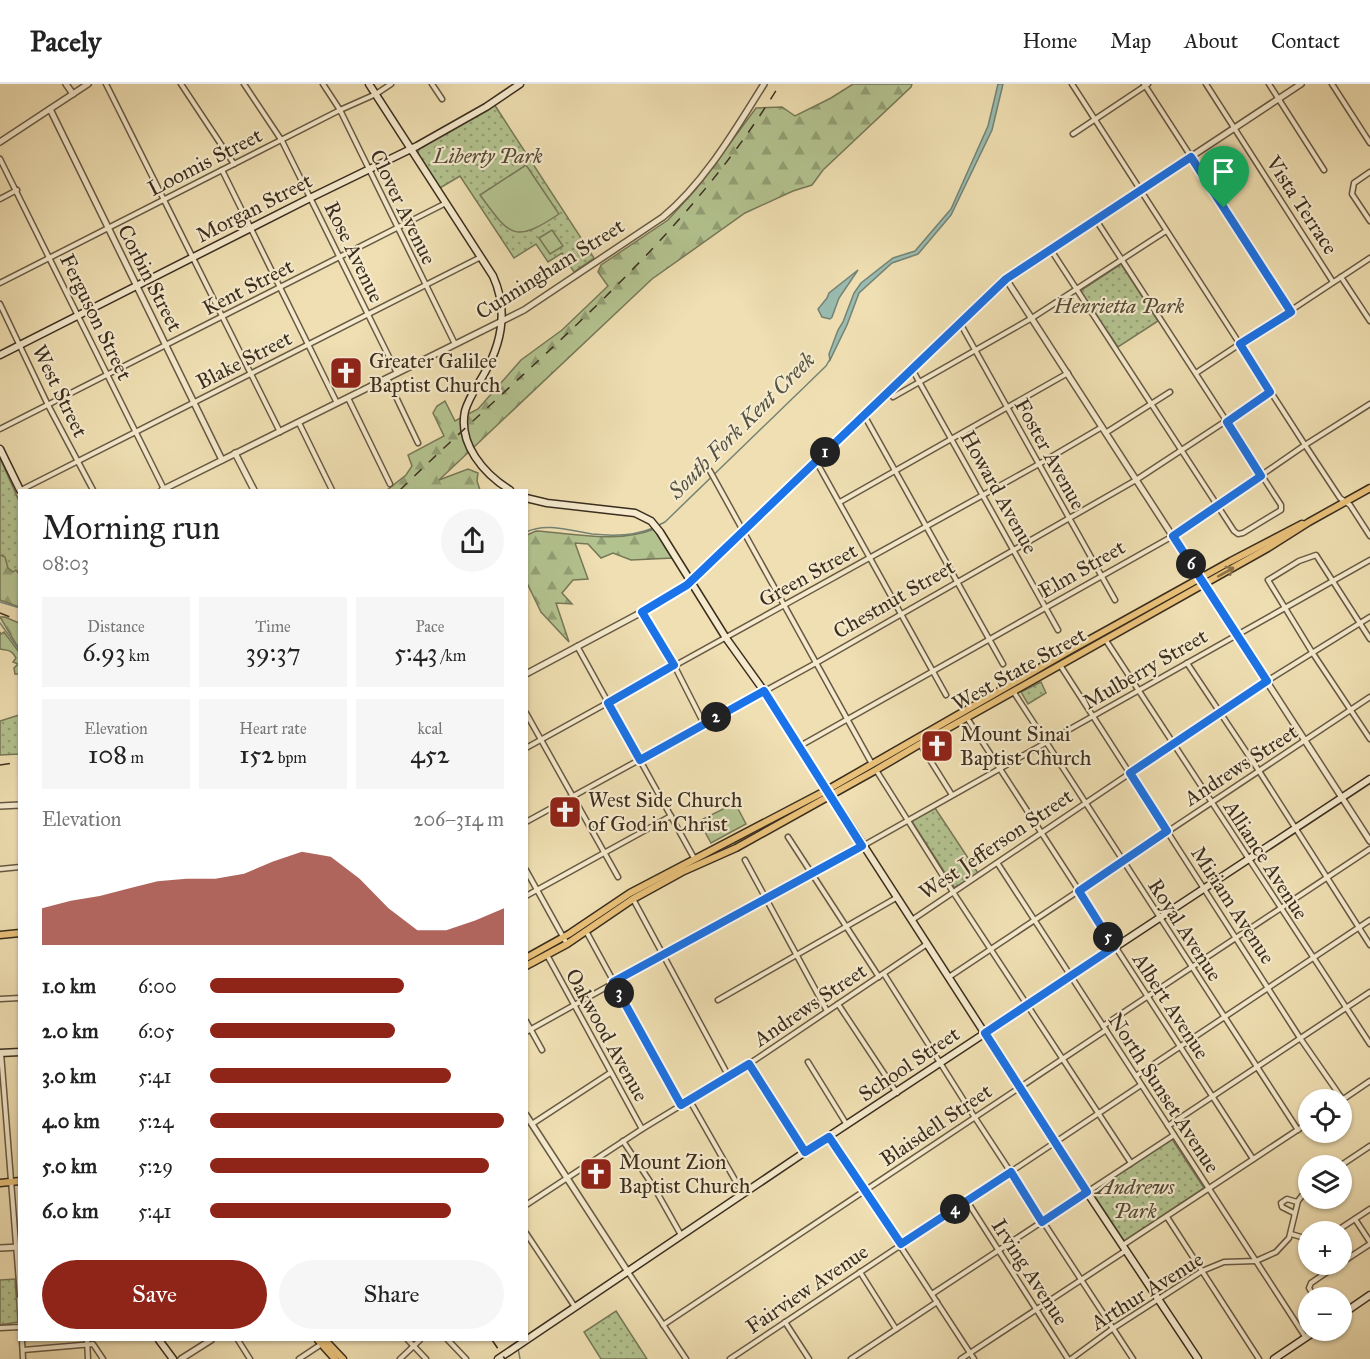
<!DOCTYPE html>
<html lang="en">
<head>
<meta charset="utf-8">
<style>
	:root { --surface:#fff; --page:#f6f6f6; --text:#222; --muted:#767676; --line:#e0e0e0; --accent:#8f2418 }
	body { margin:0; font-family:"IM FELL Great Primer",serif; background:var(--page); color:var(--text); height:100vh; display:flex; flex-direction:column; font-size:22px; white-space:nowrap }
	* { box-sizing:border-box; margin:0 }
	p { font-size:20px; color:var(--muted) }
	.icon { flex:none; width:33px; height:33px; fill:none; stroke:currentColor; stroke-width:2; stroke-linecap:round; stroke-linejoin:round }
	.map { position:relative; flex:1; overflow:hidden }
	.sheet { position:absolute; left:18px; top:405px; width:510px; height:852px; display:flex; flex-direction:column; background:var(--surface); border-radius:0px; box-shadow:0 2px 4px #0004 }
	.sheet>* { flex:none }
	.tools { position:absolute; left:1298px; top:1005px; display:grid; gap:12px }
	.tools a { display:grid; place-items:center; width:54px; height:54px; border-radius:50%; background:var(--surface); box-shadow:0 2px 4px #0004; font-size:30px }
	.pin { position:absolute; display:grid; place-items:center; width:51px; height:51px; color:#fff; margin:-62px -26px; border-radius:50% 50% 50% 0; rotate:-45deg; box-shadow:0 0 6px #0007 }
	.pin .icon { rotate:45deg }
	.km { position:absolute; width:30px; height:30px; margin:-15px; border-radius:50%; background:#222; color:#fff; font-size:16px; line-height:30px; text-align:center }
	.round { display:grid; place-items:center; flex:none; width:63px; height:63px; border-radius:32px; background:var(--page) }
	.head { display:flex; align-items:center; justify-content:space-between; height:102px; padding:0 24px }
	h1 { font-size:33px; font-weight:600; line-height:45px }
	.stats { display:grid; grid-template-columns:repeat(3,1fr); gap:9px; height:102px; padding:6px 24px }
	.stats div { display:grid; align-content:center; border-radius:0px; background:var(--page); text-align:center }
	.stats b { font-size:26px; font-weight:600 }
	.stats small { font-size:16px; font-weight:400 }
	.stats p { font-size:16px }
	.chart { height:168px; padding:12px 24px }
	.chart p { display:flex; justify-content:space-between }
	.chart svg { width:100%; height:108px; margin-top:6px; fill:var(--accent); opacity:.7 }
	.cta { display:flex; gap:12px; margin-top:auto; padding:12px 24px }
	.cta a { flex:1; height:69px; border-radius:36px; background:var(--accent); color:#fff; font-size:24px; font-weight:600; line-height:69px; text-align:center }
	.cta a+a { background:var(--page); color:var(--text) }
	ul { padding:0 24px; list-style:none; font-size:20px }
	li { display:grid; grid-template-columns:96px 72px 1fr; align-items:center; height:45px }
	li i { height:15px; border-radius:8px; background:var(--accent) }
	header { display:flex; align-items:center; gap:36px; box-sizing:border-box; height:84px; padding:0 30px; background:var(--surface); border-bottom:2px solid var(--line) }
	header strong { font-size:28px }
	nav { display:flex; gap:33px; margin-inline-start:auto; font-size:21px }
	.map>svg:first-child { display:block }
</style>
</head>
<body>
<header>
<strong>Pacely</strong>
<nav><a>Home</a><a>Map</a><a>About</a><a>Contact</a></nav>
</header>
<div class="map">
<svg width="1370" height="1275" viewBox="0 0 1370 1275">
	<defs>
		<pattern id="grass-dots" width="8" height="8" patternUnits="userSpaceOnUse" patternTransform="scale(1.5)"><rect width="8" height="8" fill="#b3c390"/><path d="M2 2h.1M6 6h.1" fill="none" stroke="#939f75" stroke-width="1.8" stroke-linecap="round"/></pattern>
		<pattern id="forest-firs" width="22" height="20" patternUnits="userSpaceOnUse" patternTransform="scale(1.5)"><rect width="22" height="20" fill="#b3c390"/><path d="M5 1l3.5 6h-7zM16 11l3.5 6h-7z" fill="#939f75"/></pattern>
	</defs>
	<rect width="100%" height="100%" fill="#efdfb2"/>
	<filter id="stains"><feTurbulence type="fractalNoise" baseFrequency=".00333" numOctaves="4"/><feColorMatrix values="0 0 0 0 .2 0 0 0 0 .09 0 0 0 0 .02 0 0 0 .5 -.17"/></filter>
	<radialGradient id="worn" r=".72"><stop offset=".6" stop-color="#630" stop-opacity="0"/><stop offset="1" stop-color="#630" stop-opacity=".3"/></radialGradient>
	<g fill="url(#grass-dots)" stroke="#777858" stroke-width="1.5">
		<polygon points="494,20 594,174 574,188 562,169 548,178 536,160 514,174 460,92 440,104 418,70 419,63"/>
		<polygon points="1121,180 1158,237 1118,263 1080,207"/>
		<polygon points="0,374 19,417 19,522 0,515"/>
		<polygon points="1041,598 1046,609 1028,620 1021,608"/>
		<polygon points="19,631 19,670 0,671 0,637"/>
		<polygon points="935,724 978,789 957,803 954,803 913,739 913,736"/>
		<polygon points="1172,1055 1204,1104 1124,1157 1092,1108"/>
		<polygon points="15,1195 18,1238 0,1241 0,1196"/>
		<polygon points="616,1227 647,1275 601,1275 584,1248"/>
	</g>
	<g fill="url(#forest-firs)" stroke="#777858" stroke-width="1.5">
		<polygon points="853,0 912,0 911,3 823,86 812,101 793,107 745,129 652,195 439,396 468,385 478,389 477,397 480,406 387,406 406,391 412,382 408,371 444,352 433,329 437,322 445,317 455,337 478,325 521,276 562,246 608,202 598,188 601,181 668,136 696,105 756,24 782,23 795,32 831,14"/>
		<path d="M654 445 672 474 631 476 613 469 601 474 588 460 575 459 588 495 573 496 562 509 572 520 556 519 569 558 541 528 527 499V451L536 447C574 449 617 460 654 445Z"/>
		<polygon points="0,471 5,473 8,484 13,488 16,486 19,490 19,523 0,516"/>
		<polygon points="0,533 5,533 19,539 19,563 16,560"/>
		<path d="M0 548 1 550 4 548 19 568V590H15L14 584 18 580 13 578 16 574C12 566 8 566 0 565Z"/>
	</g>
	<g fill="#b3c390" stroke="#777858" stroke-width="1.5">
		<path d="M526 81 559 130C514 160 510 152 480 111Z"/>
		<polygon points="552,146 563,162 550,170 539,154"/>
		<polygon points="735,719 746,740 711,759 699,737"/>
	</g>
	<g fill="#9abcb0" stroke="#748376" stroke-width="1.5">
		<polygon points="998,0 1003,0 992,46 951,131 918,170 892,179 859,209 847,241 830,276 829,270 838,246 843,238 854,209 861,199 893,174 915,167 951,125 988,42"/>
		<polygon points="858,186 839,214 832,233 830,235 822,233 818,225 827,214 829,209"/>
	</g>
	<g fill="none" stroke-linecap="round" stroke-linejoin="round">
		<g stroke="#748376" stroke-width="1.5">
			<polyline points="657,442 665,438 826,282 830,275"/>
			<path d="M526 448C546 438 572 447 592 450 611 452 635 452 653 444"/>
			<polyline points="0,518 20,524"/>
			<polyline points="0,539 20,567"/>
			<polyline points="518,1264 520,1275"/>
		</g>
		<g stroke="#685a44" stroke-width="7">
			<g id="minor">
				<polyline points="106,0 280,348"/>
				<polyline points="181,0 234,80"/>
				<polyline points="244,0 282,57 397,289"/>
				<polyline points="323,0 340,26 455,260"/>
				<polyline points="432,0 442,15"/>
				<polyline points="1072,0 1305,361 1340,414 1350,421 1370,452"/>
				<polyline points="1144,0 1291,227"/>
				<polyline points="1206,0 1333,198"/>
				<polyline points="1269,0 1324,86"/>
				<polyline points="1332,0 1370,59"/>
				<polyline points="1073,50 1148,0"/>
				<polyline points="0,75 164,405"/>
				<polyline points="222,86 337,319"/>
				<polyline points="1370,88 1354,99 1352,110 1370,137"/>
				<polyline points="0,115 17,106"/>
				<polyline points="1051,166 1234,447 1238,450 1243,449 1281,426 1281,421 1096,136"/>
				<polyline points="1341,193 1370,237"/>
				<polyline points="0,199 340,26 376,10 391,0"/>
				<polyline points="0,220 48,321 93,406"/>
				<polyline points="960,239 1115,516"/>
				<polyline points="912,285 1058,546"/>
				<polyline points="1196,289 1370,174"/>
				<polyline points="387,294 418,359"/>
				<polyline points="893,313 1032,234 1166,147"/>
				<polyline points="348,314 390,400"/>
				<polyline points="864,331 1003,580"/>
				<polyline points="299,339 332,406"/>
				<polyline points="0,345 446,119"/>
				<polyline points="1107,348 1170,308"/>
				<polyline points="816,377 946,611"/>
				<polyline points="710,387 872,680"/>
				<polyline points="21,406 481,173"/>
				<polyline points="840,418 1068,289"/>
				<polyline points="642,528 674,581 704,640"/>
				<polyline points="1105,555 1370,960"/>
				<polyline points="1370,555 1316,471 1299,477 1268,496 1312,568 1370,655"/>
				<polyline points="577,562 694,774"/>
				<polyline points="1187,579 1259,687 1370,861"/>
				<polyline points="1060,581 1300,954 1343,1016"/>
				<polyline points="1013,607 1298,1046"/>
				<polyline points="526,629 618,793"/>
				<polyline points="967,634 1253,1075"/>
				<polyline points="920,660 952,711"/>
				<polyline points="800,662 1173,452 1305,361 1370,320"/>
				<polyline points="526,664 1039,380 1102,343"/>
				<polyline points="876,686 953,808 1131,1079"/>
				<polyline points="526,738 816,579 1136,396 1270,308"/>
				<polyline points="788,753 879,893"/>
				<polyline points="745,776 827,927"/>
				<polyline points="998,780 1306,1254"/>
				<polyline points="0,785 20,783"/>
				<polyline points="526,786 567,860"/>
				<polyline points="526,812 671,732"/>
				<polyline points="633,815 729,993"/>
				<polyline points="912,836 1267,597 1370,533"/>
				<polyline points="586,847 681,1021"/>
				<polyline points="547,871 642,1045"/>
				<polyline points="884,890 968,1023 1133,1275"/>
				<polyline points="949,893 1370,613"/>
				<polyline points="0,915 20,914"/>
				<polyline points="718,916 896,814"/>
				<polyline points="838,920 897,1009"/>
				<polyline points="526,937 542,966"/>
				<polyline points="1103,942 1370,765"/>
				<polyline points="526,948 766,814 813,790 1370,476"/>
				<polyline points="1,969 20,1211"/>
				<polyline points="808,978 847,1041"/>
				<polyline points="749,980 805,1068"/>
				<polyline points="1136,992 1370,836"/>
				<polyline points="1342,1016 1370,997"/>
				<polyline points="690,1017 743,1110"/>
				<polyline points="532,1040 610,989"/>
				<polyline points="1168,1042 1370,908"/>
				<polyline points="829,1053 974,1275"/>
				<polyline points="623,1057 655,1105 681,1151"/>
				<polyline points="1340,1082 1370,1062"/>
				<polyline points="967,1117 1068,1275"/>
				<polyline points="526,1121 642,1045 749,980 927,860"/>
				<polyline points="1294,1129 1282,1123 1281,1119 1287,1115 1297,1118"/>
				<polyline points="1167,1133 1259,1275"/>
				<polyline points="1355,1135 1370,1158"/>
				<polyline points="1335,1148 1370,1125"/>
				<polyline points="526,1149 575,1223"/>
				<polyline points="1291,1150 1308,1155"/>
				<polyline points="1305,1154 1308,1166"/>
				<polyline points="1123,1161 1308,1039"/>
				<polyline points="1341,1179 1370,1160"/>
				<polyline points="628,1188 686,1275"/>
				<polyline points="860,1188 896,1245"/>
				<polyline points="932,1210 1174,1051"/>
				<polyline points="1315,1214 1309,1204 1311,1199 1339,1180"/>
				<polyline points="785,1238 809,1275"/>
				<polyline points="663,1241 1106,946"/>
				<polyline points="0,1244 20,1243"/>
				<polyline points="22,1256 23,1275"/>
				<polyline points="87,1256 88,1275"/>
				<polyline points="238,1256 250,1275"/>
				<polyline points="408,1256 426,1275"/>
				<polyline points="448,1256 466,1275"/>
				<polyline points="23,1266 93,1260 103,1275"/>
				<polyline points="299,1275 323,1259"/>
				<polyline points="400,1275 420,1256"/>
				<polyline points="730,1275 1141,1001"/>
				<polyline points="851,1275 937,1218"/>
				<polyline points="961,1275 1125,1167"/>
				<polyline points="1071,1275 1112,1245 1202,1187 1224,1178 1256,1177 1276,1168 1289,1154 1298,1117 1308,1104"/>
			</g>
		</g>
		<g stroke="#685a44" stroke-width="8">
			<g id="tertiary">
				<polyline points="66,0 73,10"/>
				<polyline points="50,25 222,376"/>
				<polyline points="0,58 88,0"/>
				<polyline points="1006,195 1370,757"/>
				<polyline points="235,369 254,406"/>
				<path d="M162 406 524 226 663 133C705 98 735 46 764 0"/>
				<polyline points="526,590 642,528 687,501 1006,195 1301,0"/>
				<polyline points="0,722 20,721"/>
				<polyline points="526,1031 628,1188"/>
				<polyline points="0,1164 20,1163"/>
				<polyline points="181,1275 211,1256"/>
			</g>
		</g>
		<g stroke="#3b2e1f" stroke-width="9">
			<g id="secondary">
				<path d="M369 0 493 192C508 225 502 259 484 290 478 301 469 313 465 327 458 360 484 390 510 406"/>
				<polyline points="0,271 310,114 417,62 486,23 520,0"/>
				<polyline points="0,365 20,406"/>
				<polyline points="526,414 547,419 635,429 651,437 660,448 726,554 764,607 1087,1108 1198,1275"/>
				<polyline points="0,969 20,968"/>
				<polyline points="1341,1231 1370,1211"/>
				<polyline points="159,1256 173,1275"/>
				<polyline points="498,1275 805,1068 1370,695"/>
				<polyline points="1274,1275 1317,1246"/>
			</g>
		</g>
		<g stroke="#3b2e1f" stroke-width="9">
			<g id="primary">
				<polyline points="0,851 20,849"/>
				<polyline points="526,874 569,850 630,809 827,706 1069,567 1231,477 1302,440"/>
				<polyline points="526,882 567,860 633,815 682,788 736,764 876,686 920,660 1268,464 1309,438 1370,404"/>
				<polyline points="0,1099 20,1097"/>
				<polyline points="318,1256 335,1275"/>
				<polyline points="325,1256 343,1275"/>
			</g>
		</g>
		<use href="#minor" stroke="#f5eacd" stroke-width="4"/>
		<use href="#tertiary" stroke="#f5eacd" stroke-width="5"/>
		<use href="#secondary" stroke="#f5eacd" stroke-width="6"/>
		<use href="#primary" stroke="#e8c079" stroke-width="6"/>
		<g stroke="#3b2e1f" stroke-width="1.5" stroke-dasharray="10 10" stroke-linecap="butt">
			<path d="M400 406C533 276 682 162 780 0"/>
			<polyline points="0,529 20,537"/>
			<polyline points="0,681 20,678"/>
			<polyline points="492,1256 505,1275"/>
		</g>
	</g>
	<defs><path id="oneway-shaft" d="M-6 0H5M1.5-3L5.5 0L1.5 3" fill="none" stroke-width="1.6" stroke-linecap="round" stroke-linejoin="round" transform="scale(1.5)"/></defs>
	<use stroke="#897048" href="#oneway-shaft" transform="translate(1226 488) rotate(-29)"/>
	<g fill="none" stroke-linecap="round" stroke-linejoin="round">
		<g stroke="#fff" stroke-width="12">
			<polygon id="route" points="1191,73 1291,228 1240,260 1270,308 1227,338 1261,392 1173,452 1267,597 1130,689 1167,747 1079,807 1114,863 985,949 1087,1108 1042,1138 1011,1088 901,1160 829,1053 805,1068 749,980 681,1021 613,898 862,762 764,607 640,676 608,619 674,581 642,528 687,501 1006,195"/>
		</g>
		<use href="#route" stroke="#1a73e8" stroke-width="8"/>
	</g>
	<defs>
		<g id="church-square" transform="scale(1.725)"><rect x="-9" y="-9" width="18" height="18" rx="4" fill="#8f2418" stroke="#f5eacd"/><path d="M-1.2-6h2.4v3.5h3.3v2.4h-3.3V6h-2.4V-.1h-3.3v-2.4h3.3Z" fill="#fff"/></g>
	</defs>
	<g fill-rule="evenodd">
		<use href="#church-square" x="346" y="289"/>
		<use href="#church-square" x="937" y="662"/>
		<use href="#church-square" x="565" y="728"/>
		<use href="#church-square" x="596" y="1090"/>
	</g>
	<g text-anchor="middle" stroke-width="4.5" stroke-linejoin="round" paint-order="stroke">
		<g font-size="21" font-style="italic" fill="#534c36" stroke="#f5eacd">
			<text x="488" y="79">Liberty Park</text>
			<text x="1119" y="229">Henrietta Park</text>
			<text x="1135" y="1110">Andrews<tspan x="1135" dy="24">Park</tspan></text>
		</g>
		<g font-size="21" fill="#3b2e1f" stroke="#f5eacd">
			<text transform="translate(205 78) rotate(-27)" y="7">Loomis Street</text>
			<text transform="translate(1302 121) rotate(57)" y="7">Vista Terrace</text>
			<text transform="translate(403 123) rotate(64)" y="7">Clover Avenue</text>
			<text transform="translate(254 124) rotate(-27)" y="7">Morgan Street</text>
			<text transform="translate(354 168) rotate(64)" y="7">Rose Avenue</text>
			<text transform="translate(550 185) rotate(-32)" y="7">Cunningham Street</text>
			<text transform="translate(150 194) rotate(63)" y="7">Corbin Street</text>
			<text transform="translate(248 203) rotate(-27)" y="7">Kent Street</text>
			<text transform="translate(96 233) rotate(64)" y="7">Ferguson Street</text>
			<text transform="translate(244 276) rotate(-27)" y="7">Blake Street</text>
			<text transform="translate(60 307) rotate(64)" y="7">West Street</text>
			<text transform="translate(1050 370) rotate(61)" y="7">Foster Avenue</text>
			<text transform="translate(999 408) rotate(61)" y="7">Howard Avenue</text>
			<text transform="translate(1082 485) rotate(-30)" y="7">Elm Street</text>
			<text transform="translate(808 491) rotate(-29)" y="7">Green Street</text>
			<text transform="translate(894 515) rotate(-30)" y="7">Chestnut Street</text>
			<text transform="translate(1019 585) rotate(-29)" y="7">West State Street</text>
			<text transform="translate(1145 585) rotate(-30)" y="7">Mulberry Street</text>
			<text transform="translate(1241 681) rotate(-33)" y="7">Andrews Street</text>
			<text transform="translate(996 760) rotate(-34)" y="7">West Jefferson Street</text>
			<text transform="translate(1266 776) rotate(57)" y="7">Alliance Avenue</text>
			<text transform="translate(1233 821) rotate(57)" y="7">Miriam Avenue</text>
			<text transform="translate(1185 846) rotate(57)" y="7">Royal Avenue</text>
			<text transform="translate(810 921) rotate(-34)" y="7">Andrews Street</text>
			<text transform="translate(1171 922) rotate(57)" y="7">Albert Avenue</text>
			<text transform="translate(607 951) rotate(61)" y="7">Oakwood Avenue</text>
			<text transform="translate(909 980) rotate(-34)" y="7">School Street</text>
			<text transform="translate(1164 1009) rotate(57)" y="7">North Sunset Avenue</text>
			<text transform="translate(936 1041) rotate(-34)" y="7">Blaisdell Street</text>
			<text transform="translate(1030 1188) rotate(57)" y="7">Irving Avenue</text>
			<text transform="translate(807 1205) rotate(-34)" y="7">Fairview Avenue</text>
			<text transform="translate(1147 1207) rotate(-32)" y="7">Arthur Avenue</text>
		</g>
		<g font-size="21" fill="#3b2e1f" stroke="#f5eacd" text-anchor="start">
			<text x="369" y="284">Greater Galilee<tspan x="369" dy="24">Baptist Church</tspan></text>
			<text x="960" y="657">Mount Sinai<tspan x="960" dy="24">Baptist Church</tspan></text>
			<text x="588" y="723">West Side Church<tspan x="588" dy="24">of God in Christ</tspan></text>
			<text x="619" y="1085">Mount Zion<tspan x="619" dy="24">Baptist Church</tspan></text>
		</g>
		<g font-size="22" font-style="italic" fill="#535243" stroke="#f5eacd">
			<text transform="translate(741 341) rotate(-45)" y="8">South Fork Kent Creek</text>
		</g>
	</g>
	<rect width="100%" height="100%" filter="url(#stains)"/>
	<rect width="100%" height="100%" fill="url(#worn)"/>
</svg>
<div class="tools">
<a><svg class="icon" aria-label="locate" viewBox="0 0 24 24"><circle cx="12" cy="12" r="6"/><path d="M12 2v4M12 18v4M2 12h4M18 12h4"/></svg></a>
<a><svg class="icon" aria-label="layers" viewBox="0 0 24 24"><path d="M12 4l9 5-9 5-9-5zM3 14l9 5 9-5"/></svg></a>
<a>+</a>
<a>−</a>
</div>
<div class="pin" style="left:1224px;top:124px;background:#1e9e55"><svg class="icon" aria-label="arrive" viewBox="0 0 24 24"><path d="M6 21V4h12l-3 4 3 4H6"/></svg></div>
<b class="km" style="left:825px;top:368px">1</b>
<b class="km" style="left:716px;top:633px">2</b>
<b class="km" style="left:619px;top:909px">3</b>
<b class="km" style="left:955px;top:1125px">4</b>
<b class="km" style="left:1108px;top:853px">5</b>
<b class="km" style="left:1191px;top:480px">6</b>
<section class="sheet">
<div class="head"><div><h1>Morning run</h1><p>08:03</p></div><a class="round"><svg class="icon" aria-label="share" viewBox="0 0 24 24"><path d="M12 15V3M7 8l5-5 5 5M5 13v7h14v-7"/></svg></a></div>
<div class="stats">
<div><p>Distance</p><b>6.93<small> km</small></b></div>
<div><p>Time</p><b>39:37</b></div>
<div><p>Pace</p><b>5:43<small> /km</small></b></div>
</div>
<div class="stats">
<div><p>Elevation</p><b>108<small> m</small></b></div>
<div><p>Heart rate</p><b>152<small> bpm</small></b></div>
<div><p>kcal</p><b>452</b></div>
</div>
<div class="chart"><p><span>Elevation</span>206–314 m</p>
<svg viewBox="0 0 160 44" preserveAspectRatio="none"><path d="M0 44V29L10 26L20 24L30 21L40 18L50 17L60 17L70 15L80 10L90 6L100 8L110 17L120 29L130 38L140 38L150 34L160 29V44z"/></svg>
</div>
<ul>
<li><b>1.0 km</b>6:00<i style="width:66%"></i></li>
<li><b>2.0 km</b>6:05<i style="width:63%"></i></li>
<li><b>3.0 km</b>5:41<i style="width:82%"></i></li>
<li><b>4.0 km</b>5:24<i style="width:100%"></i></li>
<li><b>5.0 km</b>5:29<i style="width:95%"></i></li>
<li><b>6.0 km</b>5:41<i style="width:82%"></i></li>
</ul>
<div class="cta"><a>Save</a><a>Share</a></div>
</section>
</div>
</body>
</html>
